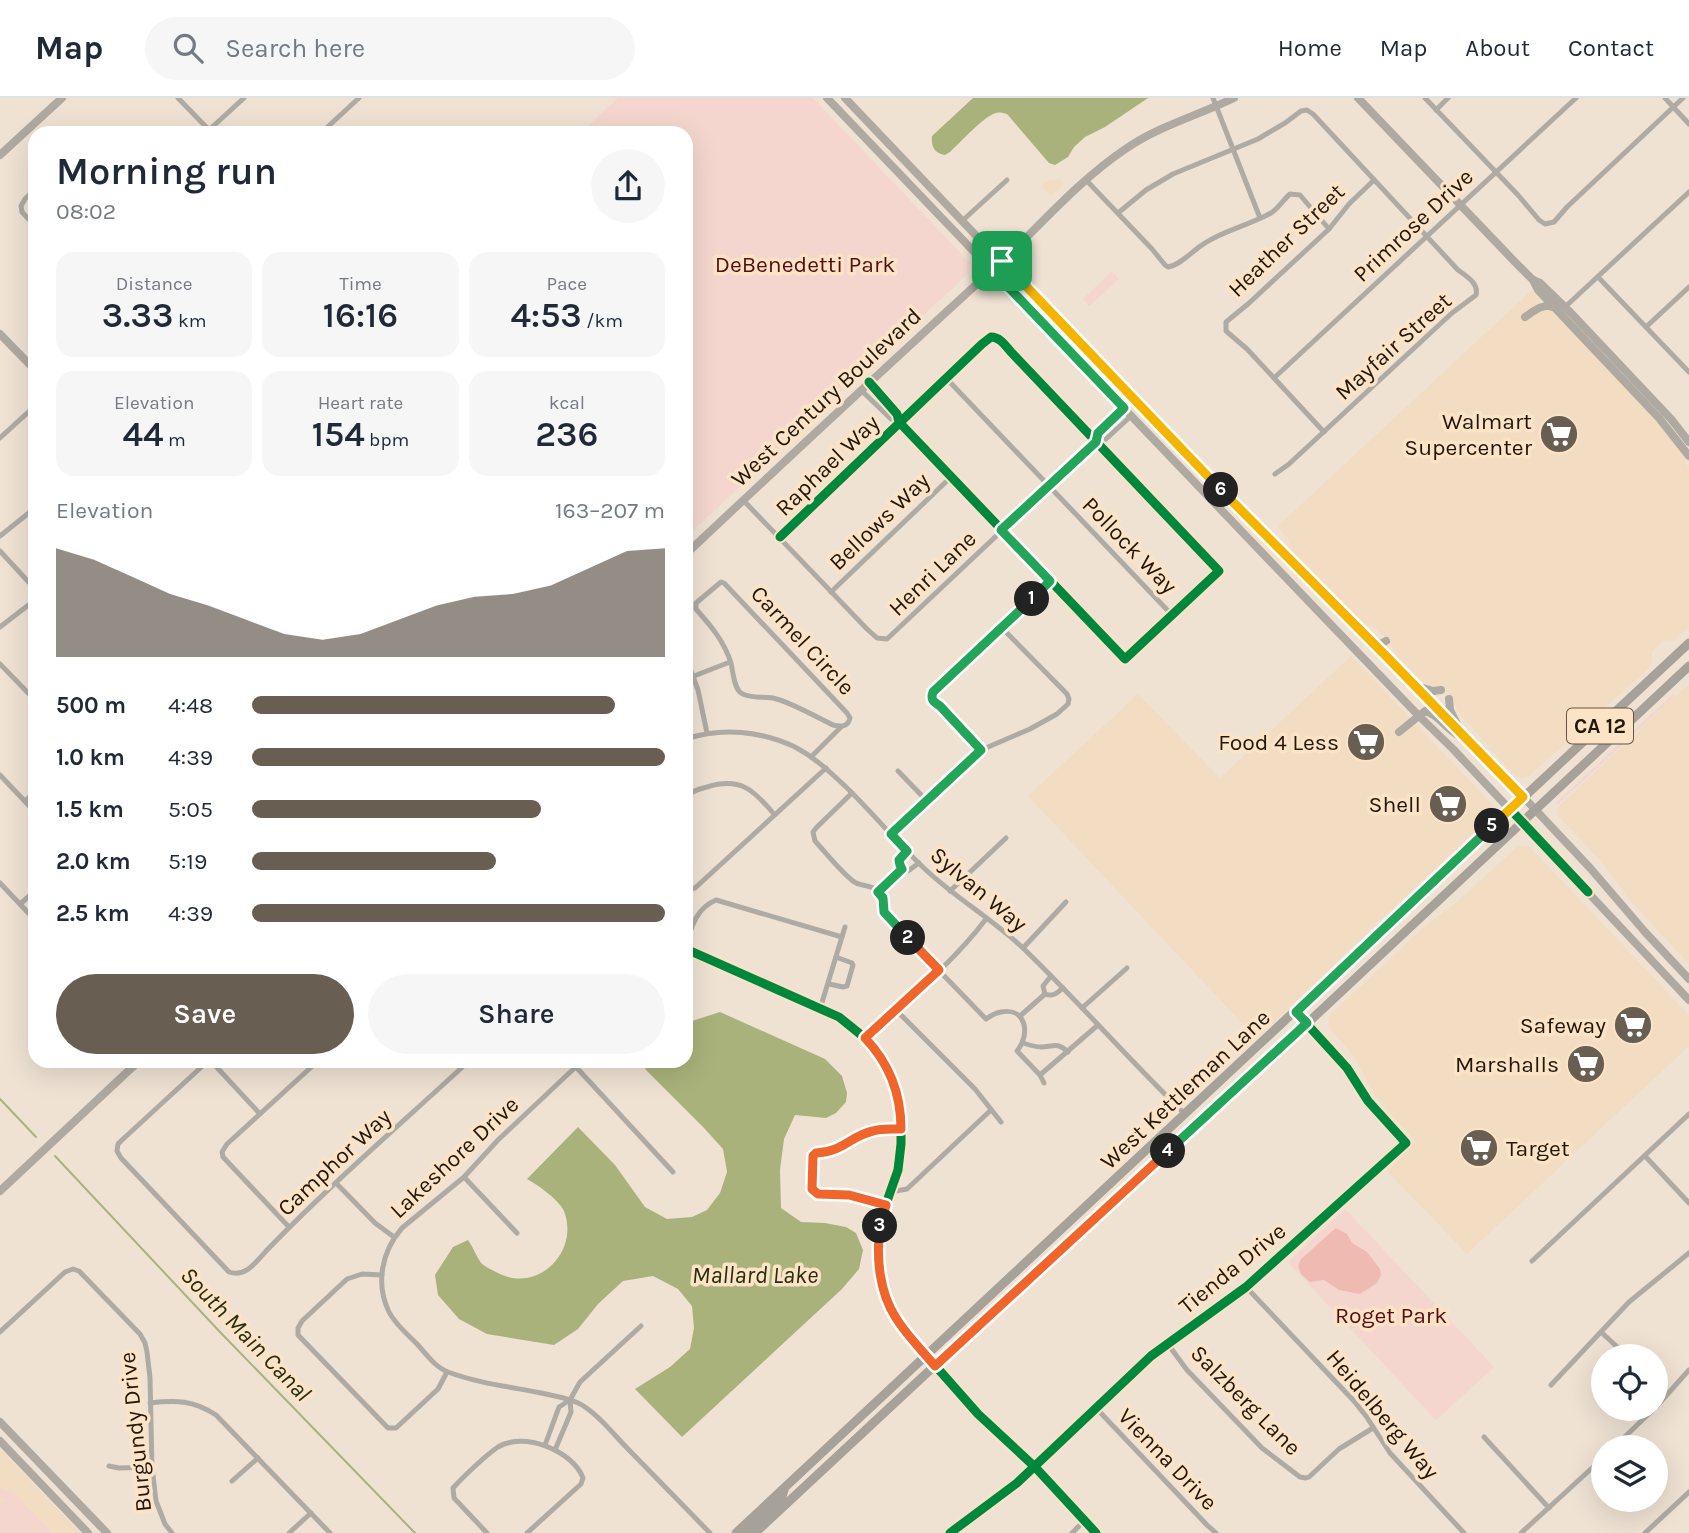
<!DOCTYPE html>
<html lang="en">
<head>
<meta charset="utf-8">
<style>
	:root { --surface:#fff; --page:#f6f6f7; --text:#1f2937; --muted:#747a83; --line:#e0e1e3; --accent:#685e52 }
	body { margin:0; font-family:Karla,sans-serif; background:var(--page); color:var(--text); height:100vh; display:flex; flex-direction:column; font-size:26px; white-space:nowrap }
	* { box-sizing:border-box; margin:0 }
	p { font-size:23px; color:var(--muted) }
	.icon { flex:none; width:38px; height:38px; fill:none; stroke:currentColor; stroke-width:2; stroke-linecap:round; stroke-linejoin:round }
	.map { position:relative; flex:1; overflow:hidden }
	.details { position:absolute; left:28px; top:28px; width:665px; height:942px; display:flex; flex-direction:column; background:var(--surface); border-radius:21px; box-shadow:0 7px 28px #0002 }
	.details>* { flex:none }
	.tools { position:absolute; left:1591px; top:1246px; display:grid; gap:14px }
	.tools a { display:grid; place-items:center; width:77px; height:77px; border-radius:50%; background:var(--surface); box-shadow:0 7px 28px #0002; font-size:35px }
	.pin { position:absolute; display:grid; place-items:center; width:60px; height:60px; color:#fff; margin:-30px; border-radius:14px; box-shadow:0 4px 10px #0006 }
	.km { position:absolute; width:35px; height:35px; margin:-18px; border-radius:50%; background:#222; color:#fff; font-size:19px; line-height:35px; text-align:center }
	.round { display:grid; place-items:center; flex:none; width:74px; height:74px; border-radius:37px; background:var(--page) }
	.headline { display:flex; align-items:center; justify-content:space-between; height:119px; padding:0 28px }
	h1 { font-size:38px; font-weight:600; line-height:52px }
	.metrics { display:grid; grid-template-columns:repeat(3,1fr); gap:10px; height:119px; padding:7px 28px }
	.metrics div { display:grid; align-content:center; border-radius:18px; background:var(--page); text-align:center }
	.metrics b { font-size:35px; font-weight:600 }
	.metrics small { font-size:19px; font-weight:400 }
	.metrics p { font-size:19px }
	.chart { height:196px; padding:14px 28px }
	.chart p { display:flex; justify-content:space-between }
	.chart svg { width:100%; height:126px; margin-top:7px; fill:var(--accent); opacity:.7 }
	.primary-button { display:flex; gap:14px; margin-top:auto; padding:14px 28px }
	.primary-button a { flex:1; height:80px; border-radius:42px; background:var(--accent); color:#fff; font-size:28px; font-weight:600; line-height:80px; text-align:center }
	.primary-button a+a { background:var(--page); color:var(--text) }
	ul { padding:0 28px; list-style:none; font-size:23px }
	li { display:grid; grid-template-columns:112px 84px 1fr; align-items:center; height:52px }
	li i { height:18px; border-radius:9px; background:var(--accent) }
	header { display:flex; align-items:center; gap:42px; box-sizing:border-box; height:98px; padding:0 35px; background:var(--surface); border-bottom:2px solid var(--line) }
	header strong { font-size:33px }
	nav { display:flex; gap:38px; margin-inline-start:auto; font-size:24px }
	.search { width:490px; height:63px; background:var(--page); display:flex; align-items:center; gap:18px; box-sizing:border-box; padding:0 24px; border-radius:38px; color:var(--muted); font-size:26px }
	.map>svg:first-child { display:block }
</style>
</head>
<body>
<header>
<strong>Map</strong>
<div class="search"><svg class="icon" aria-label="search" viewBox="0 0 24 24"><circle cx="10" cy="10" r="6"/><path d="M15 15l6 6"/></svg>Search here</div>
<nav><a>Home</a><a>Map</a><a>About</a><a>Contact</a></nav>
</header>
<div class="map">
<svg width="1689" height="1435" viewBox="0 0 1689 1435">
	<rect width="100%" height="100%" fill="#efe2d3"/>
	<g fill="#f2dcc2">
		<polygon points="1060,81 1064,86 1051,98 1041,88 1050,82"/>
		<polygon points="1532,192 1540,200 1539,204 1544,210 1551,211 1649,314 1686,359 1685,365 1689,370 1689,529 1674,543 1662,544 1652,553 1652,564 1648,571 1529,678 1520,680 1515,678 1457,613 1454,604 1440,589 1430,588 1423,584 1396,557 1392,547 1376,531 1366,527 1291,452 1288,441 1278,430 1280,430 1278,428"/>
		<polygon points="1351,558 1490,704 1493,707 1493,715 1491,719 1379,823 1257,941 1028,698 1138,596 1220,680"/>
		<polygon points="1689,586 1689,866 1631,803 1602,764 1557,717 1558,709"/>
		<polygon points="1518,748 1529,748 1689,917 1689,948 1467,1156 1387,1073 1416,1044 1375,998 1354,958 1328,929 1329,918 1424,829 1457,804"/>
		<polygon points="0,1351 80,1435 0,1435"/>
	</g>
	<g fill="#f4d6ce">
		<polygon points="618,0 813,0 970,165 969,175 686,439 686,35 580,35"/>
		<polygon points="1112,173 1119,181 1089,208 1083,201"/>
		<polygon points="1673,596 1675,598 1558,706 1556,705"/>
		<polygon points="1345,1111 1494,1269 1436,1322 1288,1164"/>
		<polygon points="0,1390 16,1397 52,1435 39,1435 13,1407 37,1435 0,1435 0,1407 6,1402 0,1399"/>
	</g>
	<polygon fill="#eebab2" points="1336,1130 1347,1136 1352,1145 1367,1154 1380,1171 1381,1177 1377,1185 1360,1196 1339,1192 1324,1182 1310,1184 1301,1176 1298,1168 1301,1161"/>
	<g fill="#a9b27b">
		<path d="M973 0H1148L1105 29 1085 39 1074 49 1068 59 1055 67 1049 65 1007 16C1003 15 1000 14 996 15 984 18 960 45 950 54L945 57C934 55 931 48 932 38Z"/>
		<path d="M720 914 825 961 842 978 847 995 846 1004 836 1015 826 1020 795 1017 784 1041 780 1072 781 1110 801 1124 825 1125 846 1129 856 1135 863 1152 859 1171 842 1191 682 1339 635 1291 670 1269 690 1251 694 1230 692 1208 678 1191 653 1178 623 1183 598 1206 578 1231 554 1247 487 1236 459 1221 438 1197 435 1177 453 1149 468 1142C473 1149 477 1160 482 1166 486 1169 492 1172 496 1174 536 1197 580 1155 564 1113 559 1102 538 1087 527 1081L578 1029 615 1067 645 1109 667 1121 692 1119 707 1112 720 1095 727 1074 723 1051 704 1030 645 971 653 963 686 962V929L692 923Z"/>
	</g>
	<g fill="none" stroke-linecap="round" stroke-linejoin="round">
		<g stroke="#a9b27b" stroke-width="2">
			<polyline points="0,1001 36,1039"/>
			<polyline points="55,1058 220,1234 415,1435"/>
		</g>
		<g stroke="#aeaba4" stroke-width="5">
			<polyline points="178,0 212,35"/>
			<polyline points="1213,0 1260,120"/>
			<polyline points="1425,0 1518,97 1539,122 1545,126 1554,124 1567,109 1683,0"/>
			<polyline points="1665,0 1689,26"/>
			<polyline points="1436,12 1448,0"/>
			<polyline points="209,32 244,0"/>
			<polyline points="321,35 359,0"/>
			<path d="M1086 82 1152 151 1165 167 1168 169C1181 167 1193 152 1205 145 1225 132 1250 127 1271 115 1279 110 1283 102 1290 96L1300 97 1329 131"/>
			<polyline points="35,91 25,101 21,108 22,114 35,128"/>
			<path d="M1118 115 1146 92 1173 76 1258 41 1285 25 1301 13 1307 12 1313 16 1458 172C1466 178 1479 185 1476 197L1452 215 1289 366 1275 376"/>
			<polyline points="962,123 1007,82"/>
			<polyline points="1598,179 1689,274"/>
			<polyline points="35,194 35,200"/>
			<polyline points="1565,209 1689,94"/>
			<polyline points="1646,229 1689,189"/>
			<polyline points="946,280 1172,517"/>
			<polyline points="1274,280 1576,0"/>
			<polyline points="861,292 891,321 899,324"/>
			<polyline points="1324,334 1247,251 1226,233 1226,224 1248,206 1329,131 1349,106 1374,82"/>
			<polyline points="0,340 35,308"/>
			<polyline points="1096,344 1099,335 1124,310"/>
			<polyline points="743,402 867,531 877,540 887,541 1096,344 1106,341 1131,318"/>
			<polyline points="0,438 35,410"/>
			<path d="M780 439 982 246 991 239C1000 239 1005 247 1011 254L1219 473 1125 561 899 324 897 316 869 284"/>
			<polyline points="0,453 35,491"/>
			<path d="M721 484 724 485 847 615 850 620C848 629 841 629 833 627 816 619 791 604 773 600 764 598 750 601 741 595 734 590 733 574 731 565 724 543 711 528 696 511V505Z"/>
			<polyline points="831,494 951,379"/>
			<polyline points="0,529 35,502"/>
			<polyline points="686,560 698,592 707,635"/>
			<polyline points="0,566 35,602"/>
			<polyline points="694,578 730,564"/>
			<path d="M686 641C722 629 761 633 795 649 814 659 829 673 845 688 873 715 898 746 926 772 957 801 995 823 1025 852 1080 905 1130 963 1185 1016"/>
			<path d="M981 652 940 608C934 604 930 602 933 594L1050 483"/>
			<polyline points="812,658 841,629"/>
			<polyline points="898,673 927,703"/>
			<polyline points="0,677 35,714"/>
			<path d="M852 695 817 729 813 734 815 743C827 756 839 772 853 783 860 789 871 786 878 793 885 801 881 811 887 819L986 921C990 918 996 915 1001 914 1026 909 1031 936 1017 953L1040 977 1044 985"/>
			<path d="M686 698C692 693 699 691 707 689 740 679 753 691 774 716"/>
			<polyline points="25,703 35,694"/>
			<polyline points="891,736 981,652 1030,631 1057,616 1068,606 1069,601 1067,596 1002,530"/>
			<path d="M907 753 899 762C900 769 902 771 908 773L919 765"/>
			<polyline points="0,785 35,822"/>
			<polyline points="686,792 695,790 826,670"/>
			<polyline points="950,793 1006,740"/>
			<polyline points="878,794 903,771"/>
			<polyline points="20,806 35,793"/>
			<path d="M686 846C692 827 697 810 716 802L842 839"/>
			<polyline points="1023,850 1066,804"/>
			<polyline points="829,886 843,889 847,888 853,867 852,865 836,859"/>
			<polyline points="1045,896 1043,888 1051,878"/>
			<polyline points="1082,910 1127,870"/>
			<polyline points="820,911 845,829"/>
			<polyline points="896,912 975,991 1001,1024"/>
			<path d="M1020 918 1045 896C1053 899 1057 895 1063 890"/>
			<path d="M865 940C907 902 952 866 986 821"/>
			<path d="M1023 945C1029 947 1035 949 1041 949 1054 949 1056 943 1068 954"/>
			<path d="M209 962 122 1042 118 1046 117 1053 121 1060 229 1174C247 1180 257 1162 268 1151 332 1085 402 1025 470 962"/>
			<polyline points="210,962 260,1016"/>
			<path d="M583 962 498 1042 464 1079 402 1130C382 1153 375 1185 389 1214 395 1226 407 1236 417 1246 426 1256 435 1269 448 1274 477 1285 511 1289 541 1295 554 1298 571 1300 582 1307 600 1318 614 1337 628 1351 655 1379 683 1407 710 1435"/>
			<polyline points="576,969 673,1074"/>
			<polyline points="1040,977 1098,927"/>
			<polyline points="1645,1058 1689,1105"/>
			<polyline points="464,1079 517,1135"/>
			<polyline points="336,1085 375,1125 394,1139"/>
			<polyline points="890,1094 907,1091 991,1012"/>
			<polyline points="886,1107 849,1097 818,1096 812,1091 813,1058 816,1055 831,1053 837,1051 872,1033 901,1031"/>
			<polyline points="289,1129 223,1059 222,1054 227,1046 319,962"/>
			<polyline points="1532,1163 1689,1016"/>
			<polyline points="382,1177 362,1176 347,1181 302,1223 298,1230 298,1237 388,1330 396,1330 438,1291 447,1274"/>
			<polyline points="1246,1189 1353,1302 1366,1318 1390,1355 1464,1435"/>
			<polyline points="0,1234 65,1174 73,1171 79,1173 140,1236 145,1245 147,1254 150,1280 152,1369 156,1403 165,1426 172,1435"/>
			<polyline points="1601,1234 1627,1258"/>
			<polyline points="1167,1245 1187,1272 1262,1350 1300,1379 1306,1380 1309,1379 1339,1351 1373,1330"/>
			<polyline points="1656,1285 1667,1296"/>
			<polyline points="1551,1287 1629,1204 1689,1155"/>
			<path d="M150 1305C176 1302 193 1302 216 1317L330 1435"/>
			<polyline points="1656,1309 1689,1272"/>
			<polyline points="1096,1310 1207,1427 1216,1435"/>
			<polyline points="1484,1339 1549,1410"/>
			<polyline points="545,1347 559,1309 570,1302 580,1284 641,1228"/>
			<polyline points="1614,1349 1654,1311"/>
			<polyline points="555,1352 571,1314 570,1302"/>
			<polyline points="109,1368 119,1370 152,1369"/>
			<polyline points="232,1383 258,1360"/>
			<polyline points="289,1435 311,1415"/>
			<path d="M487 1435 454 1400 453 1390C464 1378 486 1357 498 1349 524 1333 573 1353 583 1380L581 1386 527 1435"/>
			<polyline points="950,1435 1017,1385 1151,1258 1246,1189 1406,1045 1368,1003 1347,970 1296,914"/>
			<polyline points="1072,1435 1084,1423"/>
			<polyline points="1521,1435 1603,1360"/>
			<polyline points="1645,1435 1689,1394"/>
		</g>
		<g stroke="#aea9a1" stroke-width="8">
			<polyline points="827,0 1314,509 1418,617 1453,651 1689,902"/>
			<polyline points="845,0 1127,296 1273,445 1385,557 1514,689 1591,771 1645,834 1689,881"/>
			<polyline points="1358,0 1515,164 1533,182 1540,185 1570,214 1671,321 1689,344"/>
			<polyline points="0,57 62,0"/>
			<polyline points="1533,182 1538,192 1659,320 1689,358"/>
			<path d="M1525 219C1534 213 1543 205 1553 209"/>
			<polyline points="0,236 35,272"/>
			<path d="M686 456C787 361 888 267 990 174 1035 134 1074 86 1124 52 1158 28 1197 18 1234 0"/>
			<polyline points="1376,548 1386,543"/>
			<polyline points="1420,589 1433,593 1441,592"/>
			<polyline points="1449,601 1450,612 1457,626"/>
			<path d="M1399 634 1425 613C1439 616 1446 632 1460 638"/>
			<polyline points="686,851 839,919 865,940 881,959 891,977 899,1002 901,1017 901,1046 898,1072 881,1120 878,1151 883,1190 892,1214 910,1239 978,1316 1035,1369 1096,1435"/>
			<polyline points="0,1093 140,962"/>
			<polyline points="0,1324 107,1435"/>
			<polyline points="0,1343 88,1435"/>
		</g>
		<g stroke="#a7a299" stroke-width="9">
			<path d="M736 1435C1056 1140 1371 841 1689 545"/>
			<polyline points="746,1435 781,1402 784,1392"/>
			<polyline points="755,1435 1073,1139 1235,993 1689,568"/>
		</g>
		<g stroke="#fce3c6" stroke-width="13">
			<g id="cycleway">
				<path d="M780 439 982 246 991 239C1000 239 1005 247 1011 254L1219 473 1125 561 899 324 897 316 869 284"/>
				<polyline points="1510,711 1588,794"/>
				<polyline points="686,851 839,919 865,940 881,959 891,977 899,1002 901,1017 901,1046 898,1072 881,1120 878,1151 883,1190 892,1214 910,1239 978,1316 1035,1369 1096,1435"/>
				<polyline points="950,1435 1017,1385 1151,1258 1246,1189 1406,1045 1368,1003 1347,970 1296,914"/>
			</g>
		</g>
		<use href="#cycleway" stroke="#00873e" stroke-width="9"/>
	</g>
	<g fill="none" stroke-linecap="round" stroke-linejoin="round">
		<g stroke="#fff" stroke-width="14">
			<polyline id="split-1" points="1002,163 992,172 1124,310 1098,335 1096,344 1001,432 1050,483 1032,501"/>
		</g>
		<g stroke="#fff" stroke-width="14">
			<path id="split-2" d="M908 840 884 814 883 800 878 794 902 771 900 767 899 762 907 753 891 736 981 652 940 608C934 604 930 602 933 594L1032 501"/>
		</g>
		<g stroke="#fff" stroke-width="14">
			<path id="split-3" d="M880 1128 886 1107 849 1097 818 1096 812 1091 813 1058 816 1055C843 1054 850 1038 873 1033 882 1030 892 1031 901 1031 901 997 889 965 865 940L939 872 908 840"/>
		</g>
		<g stroke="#fff" stroke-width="14">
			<path id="split-4" d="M880 1128C876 1159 879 1194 896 1220 907 1238 922 1252 935 1268L1168 1053"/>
		</g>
		<g stroke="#fff" stroke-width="14">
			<polyline id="split-5" points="1168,1053 1307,925 1296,914 1492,728"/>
		</g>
		<g stroke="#fff" stroke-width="14">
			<polyline id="split-6" points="1221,392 1385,557 1523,699 1492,728"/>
		</g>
		<g stroke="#fff" stroke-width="14">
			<polyline id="split-7" points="1002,163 1221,392"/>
		</g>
		<use href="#split-1" stroke="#22a559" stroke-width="9"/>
		<use href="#split-2" stroke="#22a559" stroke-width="9"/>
		<use href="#split-3" stroke="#f0652b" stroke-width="9"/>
		<use href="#split-4" stroke="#f0652b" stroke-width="9"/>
		<use href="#split-5" stroke="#22a559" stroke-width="9"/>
		<use href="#split-6" stroke="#f5b400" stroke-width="9"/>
		<use href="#split-7" stroke="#f5b400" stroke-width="9"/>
	</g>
	<defs>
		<g id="supermarket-disc" transform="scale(2.0125)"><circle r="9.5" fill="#685e52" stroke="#fce3c6"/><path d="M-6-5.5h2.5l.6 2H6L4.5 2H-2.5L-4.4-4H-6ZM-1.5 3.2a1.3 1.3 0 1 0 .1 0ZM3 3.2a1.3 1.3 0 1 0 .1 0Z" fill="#fff"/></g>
	</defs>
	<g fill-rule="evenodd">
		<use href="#supermarket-disc" x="1559" y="336"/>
		<use href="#supermarket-disc" x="1366" y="644"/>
		<use href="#supermarket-disc" x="1448" y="706"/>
		<use href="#supermarket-disc" x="1633" y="927"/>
		<use href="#supermarket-disc" x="1586" y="966"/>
		<use href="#supermarket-disc" x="1479" y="1050"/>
	</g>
	<g text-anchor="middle" stroke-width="7" stroke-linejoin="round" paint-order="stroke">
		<rect fill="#fce3c6" stroke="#625444" stroke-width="2" x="1567" y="610.5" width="66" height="35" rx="5"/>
		<g font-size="21" font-weight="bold" fill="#20170d">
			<text x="1600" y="635">CA 12</text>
		</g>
		<g font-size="23" fill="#20170d" stroke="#fce3c6">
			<text transform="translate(1413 127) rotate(-43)" y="8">Primrose Drive</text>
			<text transform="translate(1286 142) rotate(-44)" y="8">Heather Street</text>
			<text transform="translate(1393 248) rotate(-42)" y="8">Mayfair Street</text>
			<text transform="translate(826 299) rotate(-43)" y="8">West Century Boulevard</text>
			<text transform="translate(827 367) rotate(-44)" y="8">Raphael Way</text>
			<text transform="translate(879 423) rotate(-44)" y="8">Bellows Way</text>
			<text transform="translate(1130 447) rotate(46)" y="8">Pollock Way</text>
			<text transform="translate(932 475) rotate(-44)" y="8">Henri Lane</text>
			<text transform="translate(803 542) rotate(47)" y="8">Carmel Circle</text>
			<text transform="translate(979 791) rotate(40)" y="8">Sylvan Way</text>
			<text transform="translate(1185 991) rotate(-43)" y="8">West Kettleman Lane</text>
			<text transform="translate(454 1059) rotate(-43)" y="8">Lakeshore Drive</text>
			<text transform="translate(334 1064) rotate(-43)" y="8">Camphor Way</text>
			<text transform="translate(1232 1170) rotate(-39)" y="8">Tienda Drive</text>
			<text transform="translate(1246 1302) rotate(45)" y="8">Salzberg Lane</text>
			<text transform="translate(1383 1316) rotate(50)" y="8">Heidelberg Way</text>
			<text transform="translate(135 1334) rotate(-96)" y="8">Burgundy Drive</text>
			<text transform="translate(1168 1361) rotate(46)" y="8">Vienna Drive</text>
		</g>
		<g font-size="23" fill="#560d14" stroke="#fce3c6">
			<text x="805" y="174">DeBenedetti Park</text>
			<text x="1391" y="1225">Roget Park</text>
		</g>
		<g font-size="23" fill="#20170d" stroke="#fce3c6" text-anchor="end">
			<text x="1532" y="331">Walmart<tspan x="1532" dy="26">Supercenter</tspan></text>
			<text x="1339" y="652">Food 4 Less</text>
			<text x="1421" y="714">Shell</text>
			<text x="1606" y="935">Safeway</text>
			<text x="1559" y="974">Marshalls</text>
			<text x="1506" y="1058" text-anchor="start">Target</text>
		</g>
		<g font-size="24" font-style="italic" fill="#262e0e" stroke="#fce3c6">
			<text x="755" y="1185">Mallard Lake</text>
			<text transform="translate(246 1236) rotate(46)" y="8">South Main Canal</text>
		</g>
	</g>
</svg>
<div class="tools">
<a><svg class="icon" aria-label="locate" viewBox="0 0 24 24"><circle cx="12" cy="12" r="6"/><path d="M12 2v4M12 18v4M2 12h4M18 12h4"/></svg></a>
<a><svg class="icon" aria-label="layers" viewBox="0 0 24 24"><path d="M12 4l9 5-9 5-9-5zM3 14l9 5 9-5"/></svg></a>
</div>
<div class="pin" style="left:1002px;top:163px;background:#1e9e55"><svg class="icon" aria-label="arrive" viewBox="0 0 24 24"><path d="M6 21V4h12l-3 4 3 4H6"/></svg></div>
<b class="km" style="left:1032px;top:501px">1</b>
<b class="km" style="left:908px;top:840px">2</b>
<b class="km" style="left:880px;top:1128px">3</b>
<b class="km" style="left:1168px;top:1053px">4</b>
<b class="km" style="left:1492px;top:728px">5</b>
<b class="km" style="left:1221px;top:392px">6</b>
<section class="details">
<div class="headline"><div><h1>Morning run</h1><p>08:02</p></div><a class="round"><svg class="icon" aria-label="share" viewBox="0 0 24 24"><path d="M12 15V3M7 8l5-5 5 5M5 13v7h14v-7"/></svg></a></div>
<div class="metrics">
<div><p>Distance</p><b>3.33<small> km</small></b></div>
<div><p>Time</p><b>16:16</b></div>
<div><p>Pace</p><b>4:53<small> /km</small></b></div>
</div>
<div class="metrics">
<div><p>Elevation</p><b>44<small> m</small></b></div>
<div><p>Heart rate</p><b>154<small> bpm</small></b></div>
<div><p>kcal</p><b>236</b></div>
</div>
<div class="chart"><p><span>Elevation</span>163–207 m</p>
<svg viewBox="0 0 160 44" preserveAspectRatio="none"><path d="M0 44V6L10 10L20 16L30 22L40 26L50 31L60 36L70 38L80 36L90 31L100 26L110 23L120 22L130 19L140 13L150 7L160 6V44z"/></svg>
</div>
<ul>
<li><b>500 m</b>4:48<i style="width:88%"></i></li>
<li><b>1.0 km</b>4:39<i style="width:100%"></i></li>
<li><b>1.5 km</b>5:05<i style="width:70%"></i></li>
<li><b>2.0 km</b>5:19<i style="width:59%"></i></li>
<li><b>2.5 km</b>4:39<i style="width:100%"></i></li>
</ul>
<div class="primary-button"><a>Save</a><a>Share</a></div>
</section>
</div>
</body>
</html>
